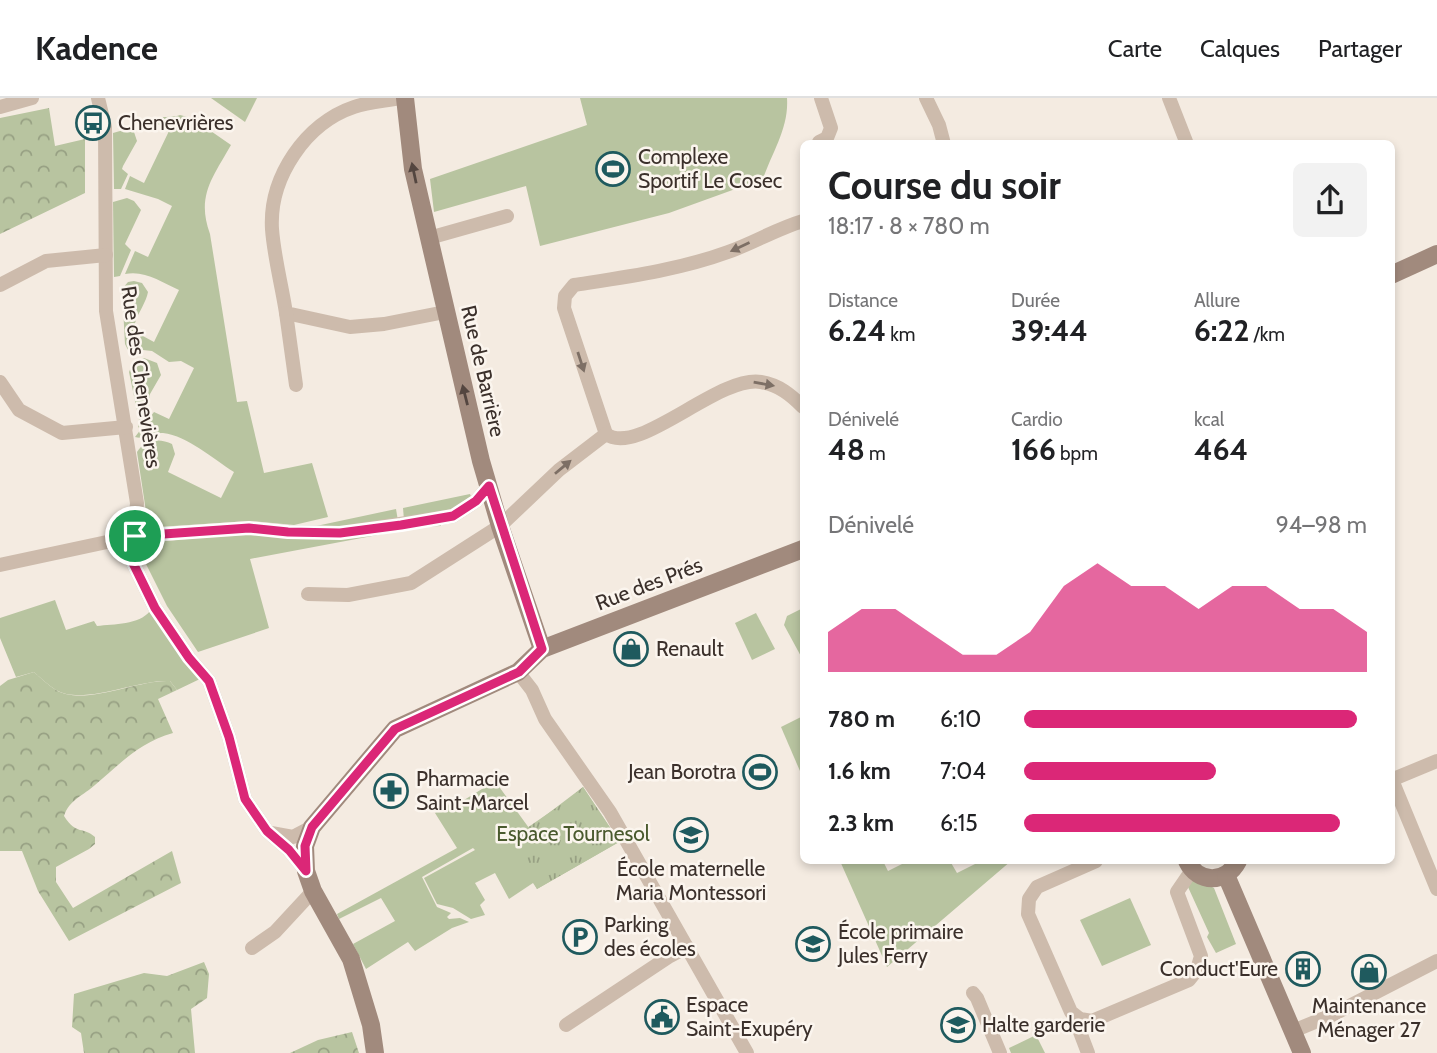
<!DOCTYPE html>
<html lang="fr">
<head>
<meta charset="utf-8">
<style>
	:root { --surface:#fff; --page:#f2f2f2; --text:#202124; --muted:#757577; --line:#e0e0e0; --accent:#db2777 }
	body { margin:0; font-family:Cabin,sans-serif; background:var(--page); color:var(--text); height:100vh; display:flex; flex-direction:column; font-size:26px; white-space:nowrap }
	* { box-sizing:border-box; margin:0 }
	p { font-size:23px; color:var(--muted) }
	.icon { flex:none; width:38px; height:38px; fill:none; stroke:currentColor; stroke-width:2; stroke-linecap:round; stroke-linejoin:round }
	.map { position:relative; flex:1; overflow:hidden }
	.side { position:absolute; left:800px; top:42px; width:595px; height:724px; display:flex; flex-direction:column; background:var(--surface); border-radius:10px; box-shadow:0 4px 10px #0003 }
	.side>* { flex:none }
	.pin { position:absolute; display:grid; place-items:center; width:60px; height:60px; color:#fff; margin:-30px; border:4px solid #fff; border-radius:50%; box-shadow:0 2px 7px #0007 }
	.round { display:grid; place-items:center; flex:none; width:74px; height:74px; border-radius:10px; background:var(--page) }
	.headline { display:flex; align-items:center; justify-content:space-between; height:119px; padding:0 28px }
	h1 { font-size:38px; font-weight:700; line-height:52px }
	.metrics { display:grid; grid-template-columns:repeat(3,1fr); gap:10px; height:119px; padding:7px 28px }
	.metrics div { display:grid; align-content:center }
	.metrics b { font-size:30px; font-weight:700 }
	.metrics small { font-size:19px; font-weight:400 }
	.metrics p { font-size:19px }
	.chart { height:196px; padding:14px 28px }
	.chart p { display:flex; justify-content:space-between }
	.chart svg { width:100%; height:126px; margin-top:7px; fill:var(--accent); opacity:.7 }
	ul { padding:0 28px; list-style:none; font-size:23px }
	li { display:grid; grid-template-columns:112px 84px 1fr; align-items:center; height:52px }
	li i { height:18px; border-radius:9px; background:var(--accent) }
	header { display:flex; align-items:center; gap:42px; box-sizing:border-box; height:98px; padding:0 35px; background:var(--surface); border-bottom:2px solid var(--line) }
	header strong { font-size:33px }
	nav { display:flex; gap:38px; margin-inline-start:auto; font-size:24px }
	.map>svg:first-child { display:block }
</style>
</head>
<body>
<header>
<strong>Kadence</strong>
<nav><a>Carte</a><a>Calques</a><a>Partager</a></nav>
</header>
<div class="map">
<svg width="1437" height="955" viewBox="0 0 1437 955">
	<defs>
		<pattern id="forest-crowns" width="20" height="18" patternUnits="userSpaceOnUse" patternTransform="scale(1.75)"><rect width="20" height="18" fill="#b8c4a0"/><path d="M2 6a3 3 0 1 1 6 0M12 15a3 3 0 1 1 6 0" fill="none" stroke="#97a083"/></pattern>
		<pattern id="park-tufts" width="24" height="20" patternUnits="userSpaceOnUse" patternTransform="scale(1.75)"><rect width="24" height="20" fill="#b8c4a0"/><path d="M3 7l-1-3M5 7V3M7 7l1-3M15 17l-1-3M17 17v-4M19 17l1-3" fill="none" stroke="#97a083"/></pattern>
	</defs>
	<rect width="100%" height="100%" fill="#f4ebe1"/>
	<g fill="#b8c4a0">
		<polygon points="211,0 257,0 245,24"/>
		<path d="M580 0H787C789 30 772 54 763 81L669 115 540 148 526 88 434 114 430 81 587 27Z"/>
		<path d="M180 17 192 20 231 47C213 79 196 98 210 136L237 304 247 303 264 375 312 365 328 419 294 427 250 423 158 429 147 420 137 354C145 341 160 340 172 346L175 356 168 374 221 400 234 374C213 361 188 338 163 335 153 334 145 342 135 339L154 314 169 321 194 270 181 263 169 264 152 253 143 252 131 255 141 237 154 244 179 192C161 184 145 172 125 176L135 153 148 159 172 108 158 101 125 91 130 78 144 85 169 33 161 27H156L153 32 146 26C156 16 168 21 180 17Z"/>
		<polygon points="127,31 134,34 137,43 123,68 122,71 128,76 121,91 114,91 113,35"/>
		<polygon points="127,100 134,103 141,112 125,146 131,152 120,178 114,179 113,104"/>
		<path d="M134 183 142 185 148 194C146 204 140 212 136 222 132 233 132 242 128 252L125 246 122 191 128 184Z"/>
		<polygon points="144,260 157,265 161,277 150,296 147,317 138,330 139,322 129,274 132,267"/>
		<polygon points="470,396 473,403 454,414 404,422 403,410"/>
		<polygon points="396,411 398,423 340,431 302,431"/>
		<polygon points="441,425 441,428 420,429 250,461 269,530 198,554 167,508 145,464 151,451 165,443 251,435"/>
		<path d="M55 502 66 532 94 523 97 528C114 526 139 527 150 513L202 580 177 592 170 583C138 581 83 608 56 592 48 587 41 580 34 574L16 579 0 540V520Z"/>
		<polygon points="803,510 803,562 784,527 787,518"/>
		<polygon points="756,515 775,551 752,562 735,525"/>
		<polygon points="803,618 803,680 781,629"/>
		<polygon points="495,683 529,730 583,689 613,734 608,737 611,742 616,739 619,744 537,791 533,785 509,801 495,775 475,785 485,802 480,807 485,817 471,821 453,810 437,806 424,780 475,752 473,750 422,779 437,809 451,815 447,819 449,821 460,820 469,824 452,830 415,853 408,844 366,871 353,846 395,823 381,800 339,821 337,816 457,750 435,715 448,706 451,710"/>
		<polygon points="840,763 883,763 888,773 908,763 950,763 957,775 981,763 1011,763 887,869"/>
		<polygon points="1194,780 1214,790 1236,846 1216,855 1207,839 1209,835 1188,789"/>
		<polygon points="1130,800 1151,847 1102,868 1080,822"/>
		<polygon points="1036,937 1045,955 1011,955 1009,950"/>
	</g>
	<g fill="url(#forest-crowns)">
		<polygon points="49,10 55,48 85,41 85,95 0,136 0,20"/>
		<path d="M34 574C41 580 48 587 56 592 84 609 138 581 170 583L177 592 158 601 173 635C140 644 121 665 95 687 84 697 69 702 64 718 77 738 83 728 95 739V746L89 751 56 769V784L73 810 172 753 181 785 69 843 38 793 22 753H0V588L8 582Z"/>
		<polygon points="204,864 209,876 207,900 191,911 195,955 84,955 81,935 72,929 74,896 144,875 167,878"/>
		<polygon points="352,934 359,955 290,955 318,942"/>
	</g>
	<polygon fill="url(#park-tufts)" points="583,689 613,734 608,737 611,742 616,739 619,744 537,791 511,741 569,701"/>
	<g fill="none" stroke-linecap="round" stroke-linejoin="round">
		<g stroke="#cdbbac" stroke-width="14">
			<polyline points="98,0 105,29 106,213 137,405 132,463 155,510 189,560 209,583 229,639 245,701 267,733 289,752 306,773"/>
			<path d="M401 0C386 3 368 4 354 9 306 25 269 79 272 131 274 159 282 188 286 215L350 229 384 226 445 214"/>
			<polyline points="926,0 939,27 944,46"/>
			<polyline points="1169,0 1187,46"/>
			<polyline points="0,9 32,0"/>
			<polyline points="819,44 827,40 831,30 821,0"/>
			<polyline points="429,140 507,118"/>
			<polyline points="0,187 46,163 106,157"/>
			<polyline points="286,215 296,287"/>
			<polyline points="0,284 19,312 62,335 126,329"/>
			<path d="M606 336 564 210 565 198 574 187C626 179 679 172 728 154 754 145 776 131 803 123"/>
			<polyline points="0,467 135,438 249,430 288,434 340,435 453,418 476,403 489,388"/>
			<path d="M308 496 348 497 411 485 500 428 559 372 606 336C638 360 718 277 761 284 779 287 791 297 803 309"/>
			<polyline points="518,574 532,592 545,621 610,714 747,955"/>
			<polyline points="1391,682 1437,663"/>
			<polyline points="1392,682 1437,791"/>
			<polyline points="271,735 293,739 312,729"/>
			<polyline points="1096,763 1037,789 1029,801 1028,816 1071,914 1080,921 1092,923 1189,882 1197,872 1201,858 1177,794 1192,772"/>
			<polyline points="252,850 275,834 313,793"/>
			<polyline points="973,895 977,900 1000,955"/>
			<polyline points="1080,921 1080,934 1088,955"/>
			<polyline points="566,927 670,858 687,849"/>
			<polyline points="1293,933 1332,917 1437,863"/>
		</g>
		<g stroke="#a18a7d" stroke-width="18">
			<polyline points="405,0 413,71 481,363 500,428 542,551"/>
			<polyline points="1391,177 1437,156"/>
			<path d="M1187 763C1198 786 1226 786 1238 763"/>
			<polyline points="1226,777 1302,955"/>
			<polyline points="375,955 371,927 351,861 313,793 306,773 305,748 312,729 395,631 518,574 542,551 803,451"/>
		</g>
	</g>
	<defs><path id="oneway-solid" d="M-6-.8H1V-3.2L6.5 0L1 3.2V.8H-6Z" transform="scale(1.75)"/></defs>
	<g fill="#544640">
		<use href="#oneway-solid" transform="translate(414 75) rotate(-102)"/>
		<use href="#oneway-solid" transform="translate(465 297) rotate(-104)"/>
	</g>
	<g fill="#7d6f65">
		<use href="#oneway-solid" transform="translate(740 149) rotate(155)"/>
		<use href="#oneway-solid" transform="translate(581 264) rotate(72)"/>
		<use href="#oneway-solid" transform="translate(764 286) rotate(10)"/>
		<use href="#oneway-solid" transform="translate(563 369) rotate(-40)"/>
	</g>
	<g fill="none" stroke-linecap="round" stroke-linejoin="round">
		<g stroke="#fff" stroke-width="14">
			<polygon id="route" points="489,388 542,551 519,574 395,631 312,729 305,748 306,773 289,752 267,733 245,701 229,639 209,583 189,560 155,510 132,463 135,438 249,430 288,434 340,435 401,427 453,418 476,403"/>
		</g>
		<use href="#route" stroke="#db2777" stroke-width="9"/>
	</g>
	<defs>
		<g id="bus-ring" transform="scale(1.75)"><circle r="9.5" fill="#fbf5ee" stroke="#1f5a5e" stroke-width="1.5"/><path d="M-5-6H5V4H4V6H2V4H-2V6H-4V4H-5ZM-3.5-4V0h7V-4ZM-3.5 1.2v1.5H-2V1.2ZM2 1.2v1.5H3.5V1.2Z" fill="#1f5a5e"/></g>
		<g id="stadium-ring" transform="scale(1.75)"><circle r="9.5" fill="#fbf5ee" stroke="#1f5a5e" stroke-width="1.5"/><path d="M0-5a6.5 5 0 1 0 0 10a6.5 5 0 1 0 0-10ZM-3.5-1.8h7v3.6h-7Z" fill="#1f5a5e"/></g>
		<g id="shop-ring" transform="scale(1.75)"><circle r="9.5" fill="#fbf5ee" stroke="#1f5a5e" stroke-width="1.5"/><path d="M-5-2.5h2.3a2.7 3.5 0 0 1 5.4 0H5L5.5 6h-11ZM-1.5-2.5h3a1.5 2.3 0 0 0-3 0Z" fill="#1f5a5e"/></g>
		<g id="pharmacy-ring" transform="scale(1.75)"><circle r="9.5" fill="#fbf5ee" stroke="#1f5a5e" stroke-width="1.5"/><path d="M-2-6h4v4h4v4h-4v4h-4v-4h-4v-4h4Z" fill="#1f5a5e"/></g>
		<g id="school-ring" transform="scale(1.75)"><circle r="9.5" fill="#fbf5ee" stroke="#1f5a5e" stroke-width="1.5"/><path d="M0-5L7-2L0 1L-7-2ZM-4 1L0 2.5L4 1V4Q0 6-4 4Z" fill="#1f5a5e"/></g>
		<g id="parking-ring" transform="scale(1.75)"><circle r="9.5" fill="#fbf5ee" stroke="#1f5a5e" stroke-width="1.5"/><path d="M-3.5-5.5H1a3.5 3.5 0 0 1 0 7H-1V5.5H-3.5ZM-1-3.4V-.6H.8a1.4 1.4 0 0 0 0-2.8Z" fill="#1f5a5e"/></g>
		<g id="building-ring" transform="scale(1.75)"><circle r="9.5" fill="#fbf5ee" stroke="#1f5a5e" stroke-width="1.5"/><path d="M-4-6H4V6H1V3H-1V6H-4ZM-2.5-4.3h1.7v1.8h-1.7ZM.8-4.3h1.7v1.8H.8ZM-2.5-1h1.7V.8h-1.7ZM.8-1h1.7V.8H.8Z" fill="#1f5a5e"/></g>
		<g id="civic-ring" transform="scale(1.75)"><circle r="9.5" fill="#fbf5ee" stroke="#1f5a5e" stroke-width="1.5"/><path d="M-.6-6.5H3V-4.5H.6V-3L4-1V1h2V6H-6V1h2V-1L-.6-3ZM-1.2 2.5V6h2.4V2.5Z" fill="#1f5a5e"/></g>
	</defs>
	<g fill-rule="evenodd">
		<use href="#bus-ring" x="93" y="25"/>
		<use href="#stadium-ring" x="613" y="71"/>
		<use href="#shop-ring" x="631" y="551"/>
		<use href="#stadium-ring" x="760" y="674"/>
		<use href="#pharmacy-ring" x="391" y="693"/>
		<use href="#school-ring" x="691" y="737"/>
		<use href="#parking-ring" x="580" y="839"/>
		<use href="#school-ring" x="813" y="846"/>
		<use href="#building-ring" x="1303" y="871"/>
		<use href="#shop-ring" x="1369" y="874"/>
		<use href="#civic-ring" x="662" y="919"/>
		<use href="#school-ring" x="958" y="927"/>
	</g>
	<g text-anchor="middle" stroke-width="5" stroke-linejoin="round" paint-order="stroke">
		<g font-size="21" fill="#3b302b" stroke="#fbf5ee" text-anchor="start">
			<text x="118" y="32">Chenevrières</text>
			<text x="638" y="66">Complexe<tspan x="638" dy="24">Sportif Le Cosec</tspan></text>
			<text x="656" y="558">Renault</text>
			<text x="736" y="681" text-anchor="end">Jean Borotra</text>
			<text x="416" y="688">Pharmacie<tspan x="416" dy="24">Saint-Marcel</tspan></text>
			<text x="691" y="778" text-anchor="middle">École maternelle<tspan x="691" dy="24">Maria Montessori</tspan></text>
			<text x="604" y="834">Parking<tspan x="604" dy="24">des écoles</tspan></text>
			<text x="838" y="841">École primaire<tspan x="838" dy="24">Jules Ferry</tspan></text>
			<text x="1278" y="878" text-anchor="end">Conduct'Eure</text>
			<text x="686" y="914">Espace<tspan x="686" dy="24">Saint-Exupéry</tspan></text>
			<text x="1369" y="915" text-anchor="middle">Maintenance<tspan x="1369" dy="24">Ménager 27</tspan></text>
			<text x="982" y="934">Halte garderie</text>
		</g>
		<g font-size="21" fill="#3b302b" stroke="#fbf5ee">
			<text transform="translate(483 273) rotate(77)" y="7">Rue de Barrière</text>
			<text transform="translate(141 279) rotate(82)" y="7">Rue des Chenevières</text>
			<text transform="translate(649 486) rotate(-21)" y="7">Rue des Prés</text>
		</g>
		<g font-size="21" fill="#4a5a2e" stroke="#fbf5ee">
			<text x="573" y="743">Espace Tournesol</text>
		</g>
	</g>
</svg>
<div class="pin" style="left:135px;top:438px;background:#1e9e55"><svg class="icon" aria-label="arrive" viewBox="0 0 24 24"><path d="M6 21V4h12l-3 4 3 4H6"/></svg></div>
<section class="side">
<div class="headline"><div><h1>Course du soir</h1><p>18:17 · 8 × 780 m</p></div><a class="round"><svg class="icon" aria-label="share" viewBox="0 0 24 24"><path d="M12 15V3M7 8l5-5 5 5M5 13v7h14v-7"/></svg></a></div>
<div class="metrics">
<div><p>Distance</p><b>6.24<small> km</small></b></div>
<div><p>Durée</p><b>39:44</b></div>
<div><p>Allure</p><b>6:22<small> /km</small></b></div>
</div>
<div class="metrics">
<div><p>Dénivelé</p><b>48<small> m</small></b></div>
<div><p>Cardio</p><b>166<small> bpm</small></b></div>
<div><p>kcal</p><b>464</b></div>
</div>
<div class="chart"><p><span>Dénivelé</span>94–98 m</p>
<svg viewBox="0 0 160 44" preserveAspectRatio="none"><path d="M0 44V30L10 22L20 22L30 30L40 38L50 38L60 30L70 14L80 6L90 14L100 14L110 22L120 14L130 14L140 22L150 22L160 30V44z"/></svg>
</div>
<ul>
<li><b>780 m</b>6:10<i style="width:97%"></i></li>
<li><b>1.6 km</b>7:04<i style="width:56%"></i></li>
<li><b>2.3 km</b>6:15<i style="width:92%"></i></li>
</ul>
</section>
</div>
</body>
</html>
